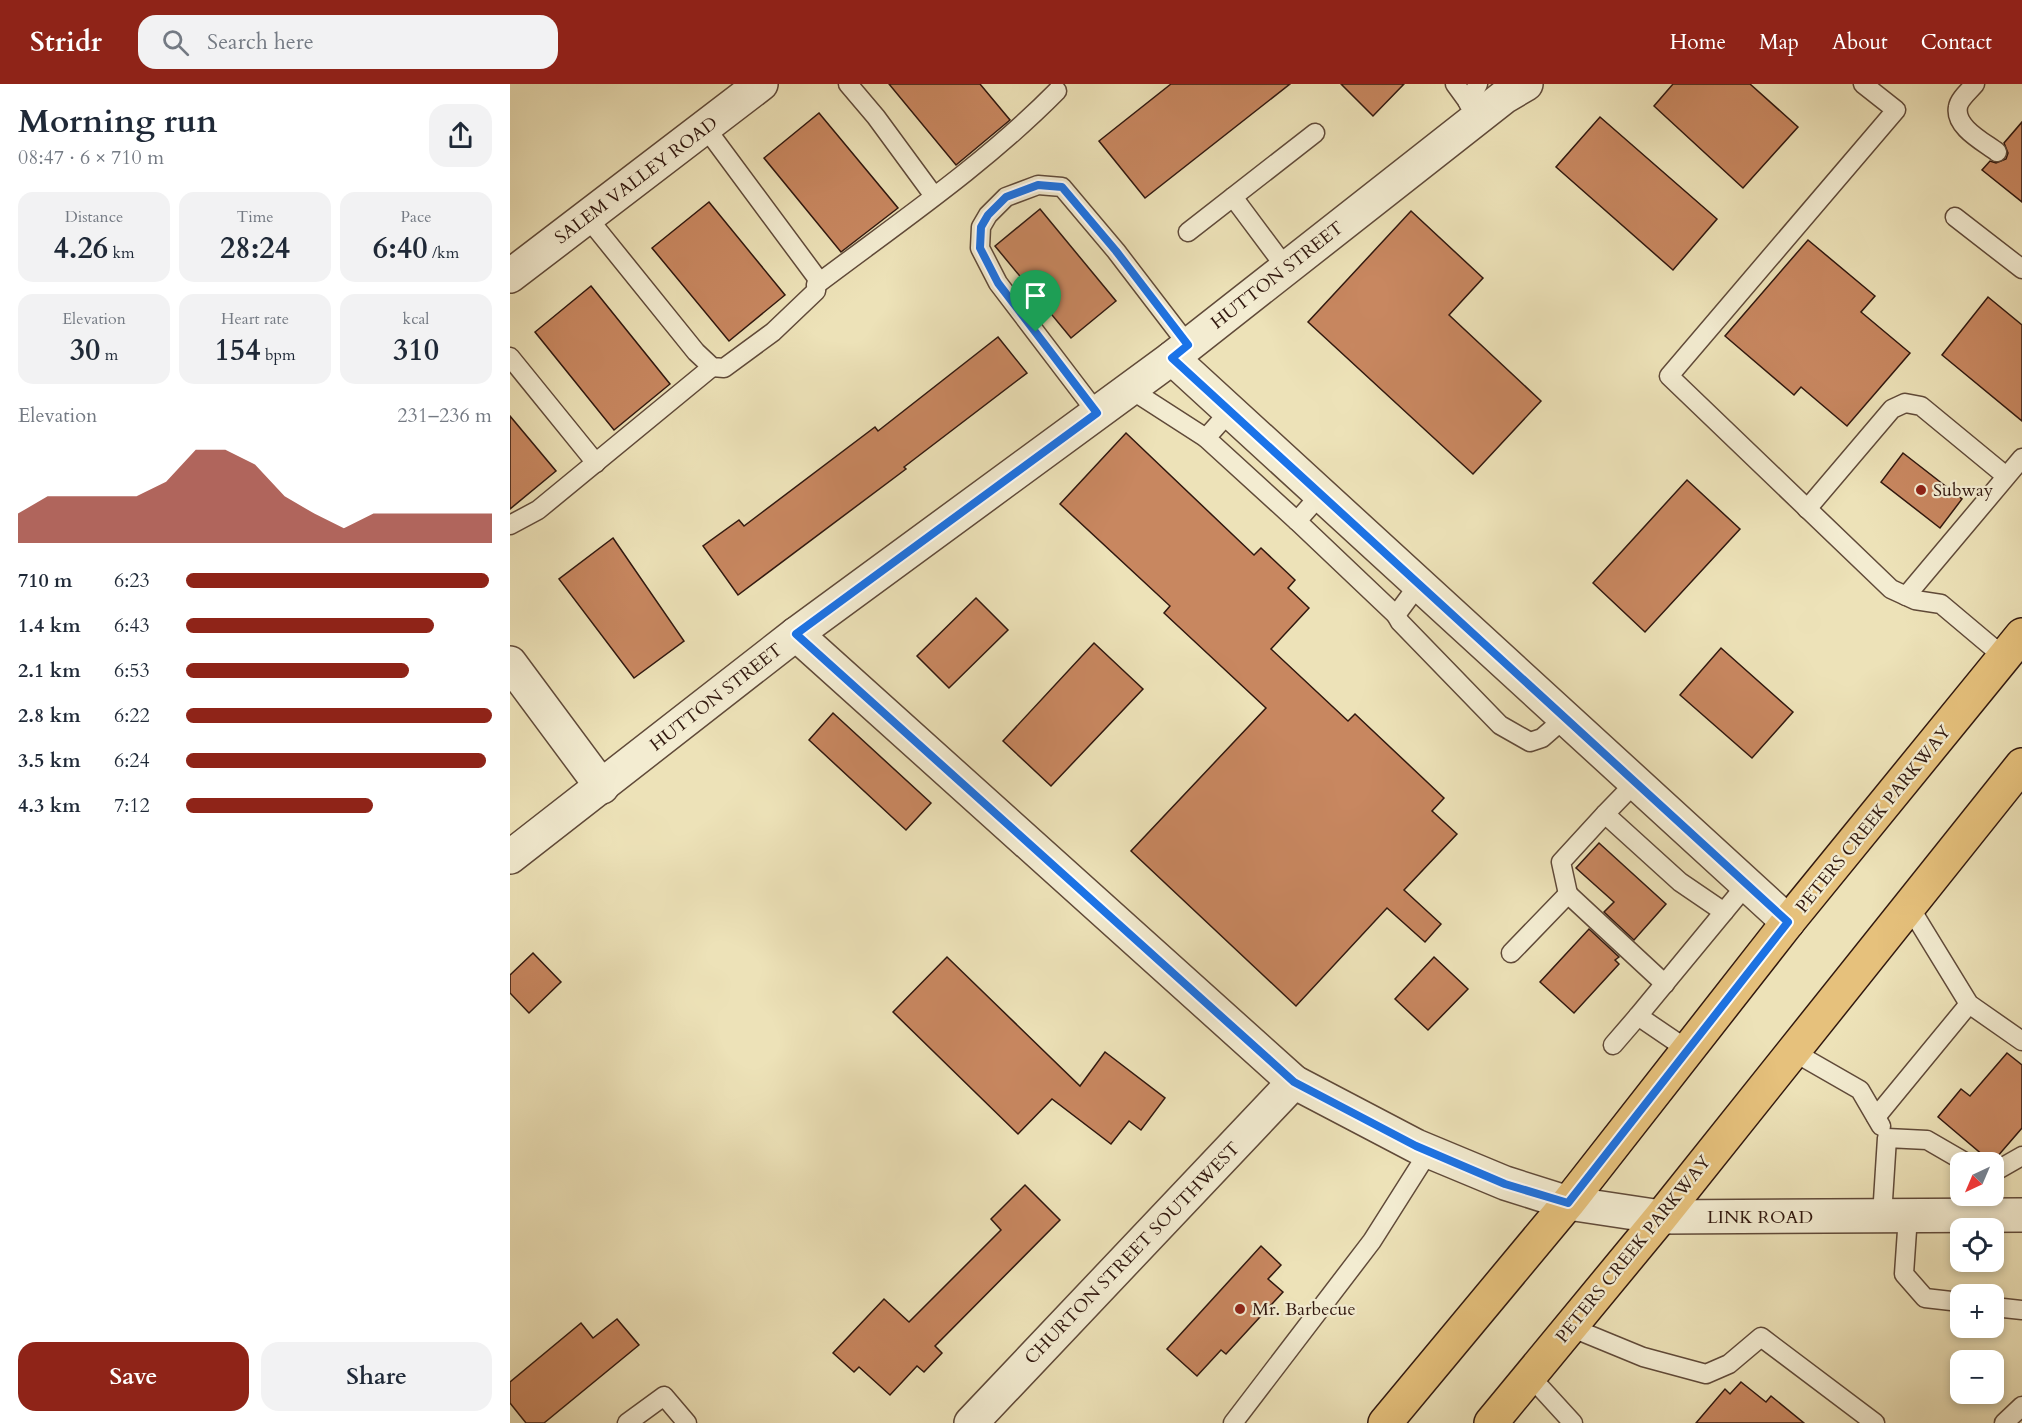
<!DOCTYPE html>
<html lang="en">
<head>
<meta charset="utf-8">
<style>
	:root { --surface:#fff; --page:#f2f2f3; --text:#1f2937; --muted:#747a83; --accent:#8f2418 }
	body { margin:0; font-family:Cardo,serif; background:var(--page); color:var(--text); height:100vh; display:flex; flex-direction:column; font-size:22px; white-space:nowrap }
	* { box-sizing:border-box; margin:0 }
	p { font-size:20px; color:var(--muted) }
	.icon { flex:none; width:33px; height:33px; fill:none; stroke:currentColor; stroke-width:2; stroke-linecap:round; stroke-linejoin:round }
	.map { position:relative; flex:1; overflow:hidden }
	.panel { display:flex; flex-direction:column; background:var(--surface); width:510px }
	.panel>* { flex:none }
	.needle { width:39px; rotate:224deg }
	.controls { position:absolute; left:1440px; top:1068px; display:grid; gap:12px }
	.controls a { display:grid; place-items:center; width:54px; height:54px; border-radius:12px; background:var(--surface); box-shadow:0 3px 9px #0003; font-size:30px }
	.pin { position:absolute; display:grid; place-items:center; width:51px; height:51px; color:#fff; margin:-62px -26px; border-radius:50% 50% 50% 0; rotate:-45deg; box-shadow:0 0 6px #0007 }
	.pin .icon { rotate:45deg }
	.round { display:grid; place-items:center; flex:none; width:63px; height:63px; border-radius:18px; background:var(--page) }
	.headline { display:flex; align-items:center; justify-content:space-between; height:102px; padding:0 18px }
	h1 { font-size:33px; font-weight:800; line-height:45px }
	.metrics { display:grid; grid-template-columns:repeat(3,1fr); gap:9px; height:102px; padding:6px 18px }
	.metrics div { display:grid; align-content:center; border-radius:15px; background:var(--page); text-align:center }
	.metrics b { font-size:30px; font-weight:800 }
	.metrics small { font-size:16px; font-weight:400 }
	.metrics p { font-size:16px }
	.chart { height:168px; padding:12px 18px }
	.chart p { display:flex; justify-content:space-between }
	.chart svg { width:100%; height:108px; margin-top:6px; fill:var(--accent); opacity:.7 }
	.action { display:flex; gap:12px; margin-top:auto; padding:12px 18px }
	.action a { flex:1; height:69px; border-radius:18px; background:var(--accent); color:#fff; font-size:24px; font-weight:800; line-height:69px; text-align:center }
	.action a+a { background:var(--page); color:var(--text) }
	ul { padding:0 18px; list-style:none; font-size:20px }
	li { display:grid; grid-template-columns:96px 72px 1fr; align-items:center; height:45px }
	li i { height:15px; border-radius:8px; background:var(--accent) }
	header { display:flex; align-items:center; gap:36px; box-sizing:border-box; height:84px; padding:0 30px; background:var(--accent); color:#fff }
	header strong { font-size:28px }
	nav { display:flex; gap:33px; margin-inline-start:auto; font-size:21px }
	.search { width:420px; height:54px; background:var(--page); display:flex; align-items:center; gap:15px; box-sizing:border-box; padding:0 21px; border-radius:18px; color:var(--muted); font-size:22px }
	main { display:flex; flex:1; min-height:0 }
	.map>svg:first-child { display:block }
</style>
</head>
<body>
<header>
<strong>Stridr</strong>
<div class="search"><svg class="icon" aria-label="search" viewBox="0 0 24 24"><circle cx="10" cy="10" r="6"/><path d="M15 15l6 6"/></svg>Search here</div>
<nav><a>Home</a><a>Map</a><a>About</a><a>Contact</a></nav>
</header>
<main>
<section class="panel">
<div class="headline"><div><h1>Morning run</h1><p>08:47 · 6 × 710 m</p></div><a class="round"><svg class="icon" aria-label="share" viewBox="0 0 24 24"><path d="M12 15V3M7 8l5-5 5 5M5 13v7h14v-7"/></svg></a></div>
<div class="metrics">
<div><p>Distance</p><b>4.26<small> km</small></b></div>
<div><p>Time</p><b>28:24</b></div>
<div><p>Pace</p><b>6:40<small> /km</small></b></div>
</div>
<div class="metrics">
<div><p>Elevation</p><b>30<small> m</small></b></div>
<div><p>Heart rate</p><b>154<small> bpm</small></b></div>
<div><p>kcal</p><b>310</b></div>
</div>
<div class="chart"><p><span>Elevation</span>231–236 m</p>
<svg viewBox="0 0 160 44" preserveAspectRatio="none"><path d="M0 44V32L10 25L20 25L30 25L40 25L50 19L60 6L70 6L80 12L90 25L100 32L110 38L120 32L130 32L140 32L150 32L160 32V44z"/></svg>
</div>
<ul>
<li><b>710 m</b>6:23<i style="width:99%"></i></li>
<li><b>1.4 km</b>6:43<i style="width:81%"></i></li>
<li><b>2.1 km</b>6:53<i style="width:73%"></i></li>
<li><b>2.8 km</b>6:22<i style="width:100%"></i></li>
<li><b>3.5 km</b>6:24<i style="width:98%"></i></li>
<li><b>4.3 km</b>7:12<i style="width:61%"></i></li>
</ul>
<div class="action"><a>Save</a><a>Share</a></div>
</section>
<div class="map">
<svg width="1512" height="1339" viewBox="0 0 1512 1339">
	<rect width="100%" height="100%" fill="#ede2b8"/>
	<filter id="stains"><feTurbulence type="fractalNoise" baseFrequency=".00333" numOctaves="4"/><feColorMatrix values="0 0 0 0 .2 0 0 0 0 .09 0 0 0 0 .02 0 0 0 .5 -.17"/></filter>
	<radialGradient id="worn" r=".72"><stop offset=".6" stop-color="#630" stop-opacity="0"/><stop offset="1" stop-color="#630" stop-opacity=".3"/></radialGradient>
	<g fill="#c88760" stroke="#31180f" stroke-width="1.5">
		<polygon points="379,0 470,0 500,36 446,81"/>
		<polygon points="661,0 780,0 635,114 589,57"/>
		<polygon points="831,0 894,0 863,32"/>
		<polygon points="1163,0 1240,0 1288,43 1233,104 1144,22"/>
		<polygon points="309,29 388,124 331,168 254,74"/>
		<polygon points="1090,33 1207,135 1163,186 1046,83"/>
		<polygon points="1512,38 1512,118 1472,86 1480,77 1486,79 1496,75 1498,69 1494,59"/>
		<polygon points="199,118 275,211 219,257 142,164"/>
		<polygon points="530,125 606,217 561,254 485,162"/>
		<polygon points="901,127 973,194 939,231 1031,317 963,390 798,238"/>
		<polygon points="1298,156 1365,212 1351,228 1400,269 1337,342 1291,303 1284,311 1215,252"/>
		<polygon points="81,202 160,300 104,346 25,248"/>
		<polygon points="1478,213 1512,241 1512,337 1432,271"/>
		<polygon points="488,253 517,289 394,383 396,385 228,511 193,462 229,436 234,442 365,343 368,347"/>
		<polygon points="0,332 46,387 0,425"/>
		<polygon points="616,349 744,471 751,464 785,496 778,504 799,524 761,565 838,637 845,630 934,714 922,727 947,750 894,806 931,840 915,858 877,824 786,922 621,767 756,624 654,529 660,522 550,420"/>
		<polygon points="1393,369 1452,415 1430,444 1371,398"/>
		<polygon points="1177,396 1230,445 1135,548 1083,499"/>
		<polygon points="103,454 174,557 124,594 49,495"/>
		<polygon points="466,514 498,546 439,604 407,572"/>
		<polygon points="584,559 633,605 541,702 493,657"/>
		<polygon points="1211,564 1283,628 1242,674 1170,611"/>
		<polygon points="323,629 421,719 396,746 299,656"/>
		<polygon points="1089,759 1156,820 1124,856 1094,828 1104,818 1066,784"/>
		<polygon points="1079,845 1109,873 1105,876 1109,880 1064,929 1030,898"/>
		<polygon points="23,869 51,898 19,929 0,909 0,891"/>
		<polygon points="437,873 570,1002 595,968 655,1014 631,1046 619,1037 601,1060 542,1015 508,1050 383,928"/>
		<polygon points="924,873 958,905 918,946 885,915"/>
		<polygon points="1497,969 1512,981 1512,1044 1487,1073 1480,1077 1428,1033 1451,1005 1460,1012"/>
		<polygon points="515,1101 550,1136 425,1262 432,1269 414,1288 407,1282 380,1311 349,1283 344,1288 323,1269 374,1215 399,1238 491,1146 481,1135"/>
		<polygon points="751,1162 771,1181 758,1195 773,1208 716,1270 711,1266 687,1292 657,1265"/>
		<polygon points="107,1235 129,1261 34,1339 16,1339 0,1319 0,1298 71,1239 83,1254"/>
		<polygon points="1231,1298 1256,1318 1261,1312 1294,1339 1186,1339 1215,1305 1220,1310"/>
	</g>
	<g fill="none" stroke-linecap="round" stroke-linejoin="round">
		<g stroke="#604a39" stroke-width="21">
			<g id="service">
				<polyline points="338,0 366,33 424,112"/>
				<polyline points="945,0 969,33"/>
				<polyline points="1353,0 1386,26 1159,292 1381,505 1405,516 1431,520 1494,573"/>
				<path d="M1465 0C1460 6 1449 15 1448 23 1444 43 1474 58 1487 68"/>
				<polyline points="958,19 968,0"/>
				<polyline points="723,113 776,184"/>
				<polyline points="77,133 186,268 202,283 214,284 263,248 306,207 307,194 195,43"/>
				<polyline points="1445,133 1512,185"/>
				<polyline points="678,148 805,49"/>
				<path d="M306 201C388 139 474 81 547 7"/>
				<polyline points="0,273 86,379"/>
				<polyline points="620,305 696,354"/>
				<polyline points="720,327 696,354 787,437"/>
				<polyline points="587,329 488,199 470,164 471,143 478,131 496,113 528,101 552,103 606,167 678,261"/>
				<polyline points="811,410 787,437 886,531"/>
				<polyline points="1297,425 1382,325 1395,319 1411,322 1496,392"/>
				<polyline points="0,441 28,426 202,283"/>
				<polyline points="909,500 886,531 890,538 990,641 1020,658 1032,654 1055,634"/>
				<polyline points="1396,512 1512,374"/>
				<polyline points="1095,730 1126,698"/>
				<polyline points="1058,810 1051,778 1095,730 1170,798 1214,828"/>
				<polyline points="1399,822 1459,920 1512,957"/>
				<polyline points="1001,869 1058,810 1155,900"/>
				<polyline points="1103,961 1128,932"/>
				<polyline points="1178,966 1128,932 1237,800"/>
				<polyline points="1282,967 1350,1006 1371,1042"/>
				<polyline points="1366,1033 1459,920"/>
				<polyline points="1484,1088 1512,1072"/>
				<polyline points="1372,1132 1377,1054 1417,1056 1455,1078"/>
				<polyline points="1398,1132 1394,1190 1415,1214 1450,1218"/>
				<polyline points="1484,1223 1512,1226"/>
				<polyline points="1060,1243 1133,1273 1196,1290 1219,1280 1251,1253 1365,1339"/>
				<polyline points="1020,1292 1063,1339"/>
				<polyline points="117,1339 154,1312 177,1339"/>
				<polyline points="723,1339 862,1157 919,1067"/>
				<polyline points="1494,1339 1512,1322"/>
			</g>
		</g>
		<g stroke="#604a39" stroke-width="36">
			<g id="minor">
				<polyline points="0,192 251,0"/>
				<polyline points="662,274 1278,838"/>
				<polyline points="286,550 784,998 906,1062 995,1099 1058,1119 1151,1133 1512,1131"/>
				<polyline points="0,579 92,703"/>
				<polyline points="0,773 286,550 662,274 994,13 1016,0"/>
				<polyline points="461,1339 784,998"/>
			</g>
		</g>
		<g stroke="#31180f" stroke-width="36">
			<g id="primary">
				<polyline points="875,1339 1058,1119 1278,838 1512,551"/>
				<polyline points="981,1339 1151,1133 1512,681"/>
			</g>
		</g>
		<use href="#service" stroke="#f3ecd1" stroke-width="18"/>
		<use href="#minor" stroke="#f3ecd1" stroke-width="33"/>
		<use href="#primary" stroke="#e6c17c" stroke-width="33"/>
	</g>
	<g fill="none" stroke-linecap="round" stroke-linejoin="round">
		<g stroke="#fff" stroke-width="12">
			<polygon id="route" points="528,101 552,103 606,167 678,261 662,274 1278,838 1058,1119 995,1100 906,1062 784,998 286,550 587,329 488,199 470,164 471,143 478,131 496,113"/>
		</g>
		<use href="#route" stroke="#1a73e8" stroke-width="8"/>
	</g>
	<g fill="#8f2418" stroke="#f3ecd1" stroke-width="2">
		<circle cx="1411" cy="406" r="6"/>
		<circle cx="730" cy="1225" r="6"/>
	</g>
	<g text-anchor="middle" stroke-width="4.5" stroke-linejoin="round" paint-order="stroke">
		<g font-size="18" fill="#31180f" stroke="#f3ecd1">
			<text transform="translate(126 96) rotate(-37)" y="6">SALEM VALLEY ROAD</text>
			<text transform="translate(767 191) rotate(-38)" y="6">HUTTON STREET</text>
			<text transform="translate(206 613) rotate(-38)" y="6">HUTTON STREET</text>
			<text transform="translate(1363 735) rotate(-51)" y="6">PETERS CREEK PARKWAY</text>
			<text x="1250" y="1139">LINK ROAD</text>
			<text transform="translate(1123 1165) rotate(-51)" y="6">PETERS CREEK PARKWAY</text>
			<text transform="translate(622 1169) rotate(-46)" y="6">CHURTON STREET SOUTHWEST</text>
		</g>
		<g font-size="18" fill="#31180f" stroke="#f3ecd1" text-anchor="start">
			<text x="1423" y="412">Subway</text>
			<text x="742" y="1231">Mr. Barbecue</text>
		</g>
	</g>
	<rect width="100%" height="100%" filter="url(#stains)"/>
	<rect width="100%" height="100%" fill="url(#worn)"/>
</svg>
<div class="controls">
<a><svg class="needle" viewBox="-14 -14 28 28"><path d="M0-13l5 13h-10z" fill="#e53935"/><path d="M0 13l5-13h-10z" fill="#747a83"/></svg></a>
<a><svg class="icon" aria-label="locate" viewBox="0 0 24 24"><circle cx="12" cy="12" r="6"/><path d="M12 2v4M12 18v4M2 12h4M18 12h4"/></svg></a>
<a>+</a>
<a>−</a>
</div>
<div class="pin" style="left:526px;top:248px;background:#1e9e55"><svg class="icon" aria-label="arrive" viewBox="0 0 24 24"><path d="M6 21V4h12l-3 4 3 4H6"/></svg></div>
</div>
</main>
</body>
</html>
